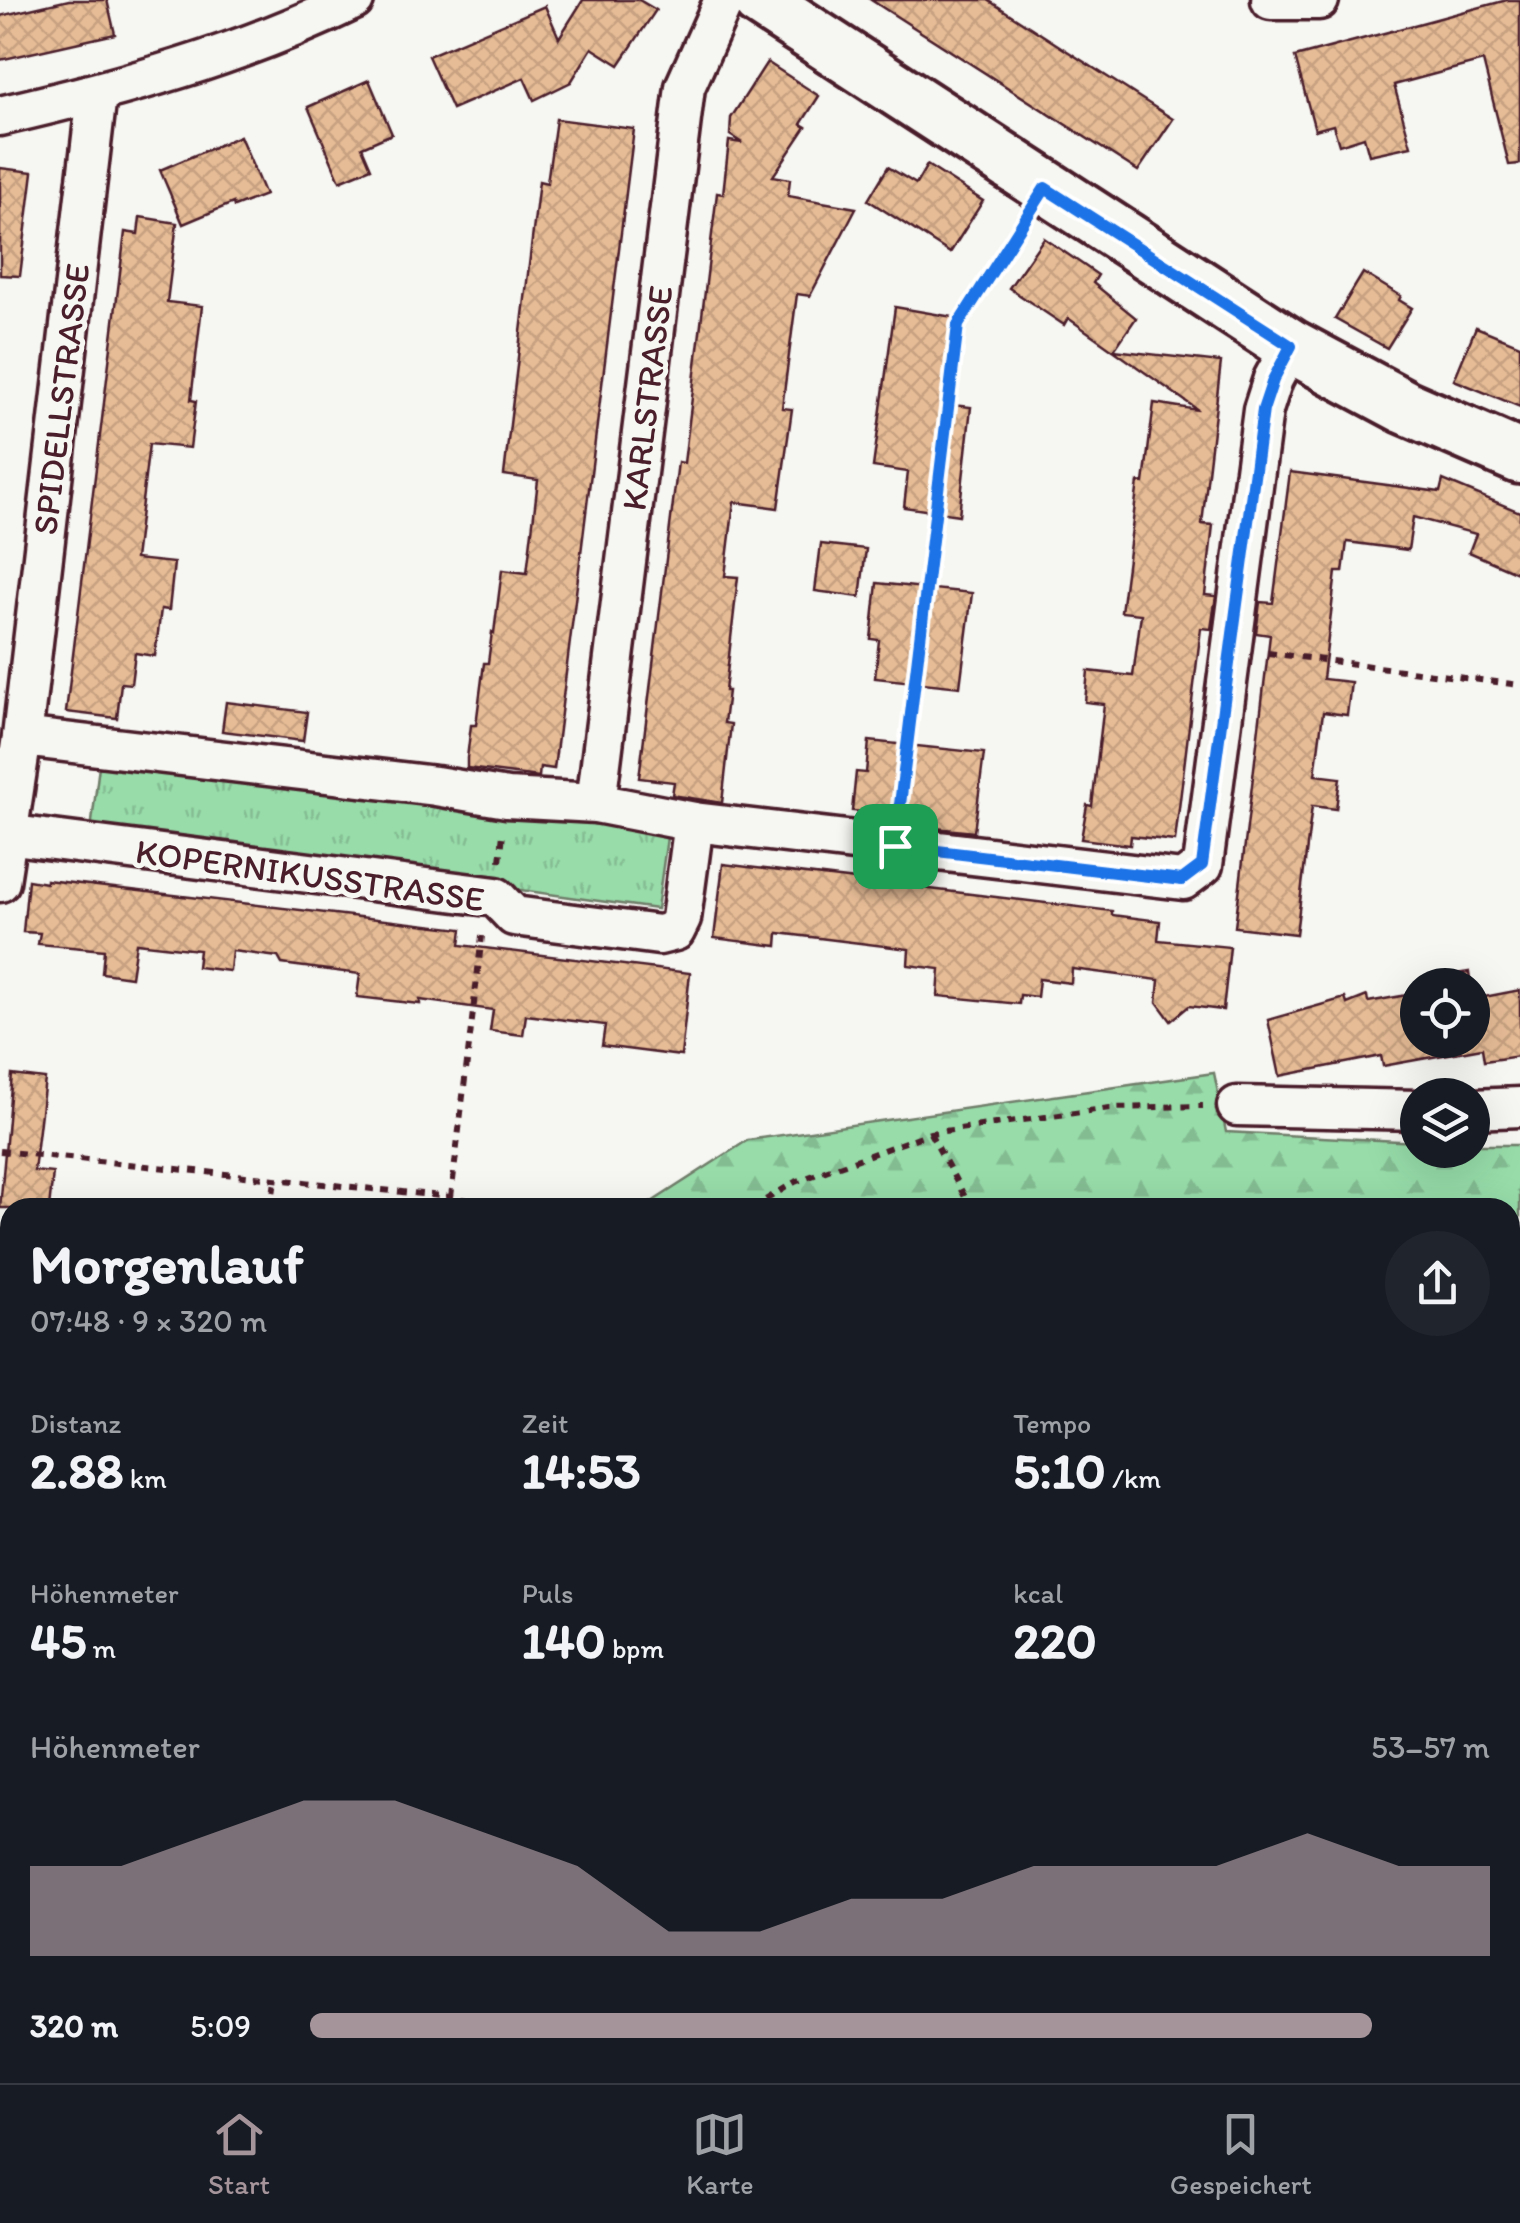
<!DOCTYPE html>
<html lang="de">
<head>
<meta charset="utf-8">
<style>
	:root { --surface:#171b24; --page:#20242c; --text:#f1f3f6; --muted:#9ea1a6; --line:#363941; --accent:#a6949b }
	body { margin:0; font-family:Itim,sans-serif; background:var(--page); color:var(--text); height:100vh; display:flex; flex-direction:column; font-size:38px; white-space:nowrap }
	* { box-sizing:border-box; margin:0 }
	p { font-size:32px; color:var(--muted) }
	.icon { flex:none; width:55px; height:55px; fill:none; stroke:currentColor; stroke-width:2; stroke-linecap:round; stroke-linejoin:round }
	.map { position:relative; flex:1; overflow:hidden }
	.side { position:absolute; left:0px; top:1198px; width:1520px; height:888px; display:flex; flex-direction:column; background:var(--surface); border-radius:30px 30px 0 0; box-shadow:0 10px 40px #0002 }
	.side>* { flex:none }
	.tools { position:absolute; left:1400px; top:968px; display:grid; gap:20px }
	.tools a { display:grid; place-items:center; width:90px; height:90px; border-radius:50%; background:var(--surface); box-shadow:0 10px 40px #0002; font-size:50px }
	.pin { position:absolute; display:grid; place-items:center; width:85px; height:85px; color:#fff; margin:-42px; border-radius:20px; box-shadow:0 5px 15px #0006 }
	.round { display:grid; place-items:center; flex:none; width:105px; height:105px; border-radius:52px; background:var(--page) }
	.head { display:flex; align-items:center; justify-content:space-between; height:170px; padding:0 30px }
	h1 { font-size:55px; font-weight:700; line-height:75px }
	.figures { display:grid; grid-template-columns:repeat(3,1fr); gap:15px; height:170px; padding:10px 30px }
	.figures div { display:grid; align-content:center }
	.figures b { font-size:50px; font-weight:700 }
	.figures small { font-size:28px; font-weight:400 }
	.figures p { font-size:28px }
	.chart { height:280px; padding:20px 30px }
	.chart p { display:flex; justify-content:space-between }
	.chart svg { width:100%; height:180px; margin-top:10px; fill:var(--accent); opacity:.7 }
	ul { padding:0 30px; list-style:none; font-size:32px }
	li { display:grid; grid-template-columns:160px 120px 1fr; align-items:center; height:75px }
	li i { height:25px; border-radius:12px; background:var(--accent) }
	.menu { display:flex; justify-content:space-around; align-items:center; height:140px; border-top:2px solid var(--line); background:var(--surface); font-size:28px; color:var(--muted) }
	.menu a { display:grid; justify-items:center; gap:5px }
	.menu .on { color:var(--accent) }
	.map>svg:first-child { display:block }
</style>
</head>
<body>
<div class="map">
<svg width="1520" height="2083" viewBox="0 0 1520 2083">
	<defs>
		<pattern id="forest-firs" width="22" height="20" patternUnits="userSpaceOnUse" patternTransform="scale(2.5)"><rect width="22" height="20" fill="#97dca9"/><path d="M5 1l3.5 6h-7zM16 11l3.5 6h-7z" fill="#84bc92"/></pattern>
		<pattern id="park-tufts" width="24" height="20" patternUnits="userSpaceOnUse" patternTransform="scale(2.5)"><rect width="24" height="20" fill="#97dca9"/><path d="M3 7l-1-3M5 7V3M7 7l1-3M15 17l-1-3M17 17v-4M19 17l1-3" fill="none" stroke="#84bc92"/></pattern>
		<pattern id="building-cross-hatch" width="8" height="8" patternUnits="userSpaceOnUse" patternTransform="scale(2.5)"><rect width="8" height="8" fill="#e6bc96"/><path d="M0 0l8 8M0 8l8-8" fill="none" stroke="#c7a181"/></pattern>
	</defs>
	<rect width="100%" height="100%" fill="#f6f6f2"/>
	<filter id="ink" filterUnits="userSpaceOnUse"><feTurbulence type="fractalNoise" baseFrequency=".01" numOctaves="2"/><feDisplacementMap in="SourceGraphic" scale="20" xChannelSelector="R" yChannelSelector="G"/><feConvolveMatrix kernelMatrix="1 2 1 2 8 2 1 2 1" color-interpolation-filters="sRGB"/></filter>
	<g filter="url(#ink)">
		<polygon fill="url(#forest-firs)" stroke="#707e6a" stroke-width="2.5" points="1214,1073 1226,1132 1417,1142 1418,1150 1472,1150 1473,1145 1520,1145 1520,2083 0,2083 0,1631 10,1624 10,2075 1510,2075 1510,1208 644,1207 748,1140"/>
		<polygon fill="url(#park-tufts)" stroke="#707e6a" stroke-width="2.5" points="100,758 669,823 657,909 91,830"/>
		<g fill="url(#building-cross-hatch)" stroke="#4a1f2b" stroke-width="2.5">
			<polygon points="69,0 107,0 115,34 0,60 0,16"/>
			<polygon points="583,0 639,0 656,10 619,65 592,48 571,82 534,100 524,78 452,109 428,56 545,6 559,38"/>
			<polygon points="871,0 988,0 1173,119 1138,171"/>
			<polygon points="1507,0 1520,0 1520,164 1509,165 1483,61 1394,85 1411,146 1369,155 1364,137 1339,145 1333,125 1315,130 1295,57"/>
			<polygon points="767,62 819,96 801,124 806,127 773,176 790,179 788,196 856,208 810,296 797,294 782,408 792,409 778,508 734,502 725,576 738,577 725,691 728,691 724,723 731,724 722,803 672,795 674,782 639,778 678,462 684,463 717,193 723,194 729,141 742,143 730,135 731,118"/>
			<polygon points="369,80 392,134 362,147 371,168 340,181 308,107"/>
			<polygon points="556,119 634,129 554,769 540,767 539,777 467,768 467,758 471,725 476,725 484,663 488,663 492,632 494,633 502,570 527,573 538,480 504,475 539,181 547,183"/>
			<polygon points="240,136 265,195 234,207 233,203 183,224 160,170"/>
			<polygon points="927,165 983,201 950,253 868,200 888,167 916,184"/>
			<polygon points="0,168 33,172 20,276 0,275"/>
			<polygon points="140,217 177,223 167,302 202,306 191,400 196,401 190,448 149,444 135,559 174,563 169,610 161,609 155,656 135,653 131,684 121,683 117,718 66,712 125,232 138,234"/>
			<polygon points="1044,238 1098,275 1093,283 1136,318 1114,350 1221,362 1202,524 1213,525 1205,595 1216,596 1211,629 1201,628 1175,841 1131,836 1130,845 1081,839 1087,805 1092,806 1104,704 1085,702 1088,671 1133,676 1141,614 1121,612 1138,482 1144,483 1154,403 1198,410 1068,318 1064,325 1009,288"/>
			<polygon points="1363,273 1401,296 1399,300 1412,308 1387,348 1335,319"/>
			<polygon points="895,307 953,317 943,404 971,407 959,515 904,507 908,472 873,467"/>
			<polygon points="1476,327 1520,345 1520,407 1454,380"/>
			<polygon points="1290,472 1440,492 1443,480 1520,512 1520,574 1469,552 1476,534 1413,517 1408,550 1347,542 1343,572 1336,572 1323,679 1351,682 1347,715 1323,712 1315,775 1340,778 1336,809 1312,806 1296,934 1235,927 1270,635 1256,633 1260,602 1273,603"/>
			<polygon points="821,544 866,549 860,597 815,591"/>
			<polygon points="877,583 972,593 960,687 875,678 879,640 871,639"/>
			<polygon points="226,702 307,712 303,741 222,731"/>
			<polygon points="869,741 984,753 974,832 935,828 936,824 904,820 904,816 852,811 856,772 866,773"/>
			<polygon points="723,864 1112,911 1112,915 1160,921 1158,940 1230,947 1223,1010 1189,1006 1171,1021 1157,1002 1159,980 1072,969 1071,983 1039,979 1037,997 1020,995 1019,1004 938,996 940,969 908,965 909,949 778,933 777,946 714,938"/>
			<polygon points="28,880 46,883 46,880 462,929 460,945 690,973 681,1056 602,1046 605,1025 526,1015 523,1035 490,1031 493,1010 420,1000 420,1004 357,997 360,974 282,964 278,957 232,951 230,971 197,967 199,950 136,943 131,977 102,973 104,950 38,944 40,933 23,932"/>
			<polygon points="1469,972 1471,985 1434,985 1432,978"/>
			<polygon points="1520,990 1520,1056 1484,1061 1482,1048 1383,1066 1381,1056 1280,1076 1268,1020 1345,998 1347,1004 1367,996 1368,1002 1418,993 1418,1040 1472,1040 1472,991 1474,999"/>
			<polygon points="12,1075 45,1079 34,1171 53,1173 49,1208 0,1208"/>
		</g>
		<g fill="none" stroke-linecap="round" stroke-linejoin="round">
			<g stroke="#4a1f2b" stroke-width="45">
				<g id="street">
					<polyline points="1271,0 1319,0"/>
					<path d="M0 116C122 88 241 55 354 0"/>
					<polyline points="22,737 436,786 507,798 596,803 694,822 1183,880 1203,865 1263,410 1273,379 1291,346"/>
					<polyline points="596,803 685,87 724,0"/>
					<polyline points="6,834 496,897 514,916 659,935 675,931 681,919 694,822"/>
					<polyline points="0,882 22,737 97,94"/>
					<polyline points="1237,1106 1418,1110"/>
					<polyline points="1472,1109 1520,1107"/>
				</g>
			</g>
			<g stroke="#4a1f2b" stroke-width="60">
				<polyline id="secondary" points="759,0 1291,346 1405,407 1520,457"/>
			</g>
			<g stroke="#4a1f2b" stroke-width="6" stroke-dasharray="8 8" stroke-linecap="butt">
				<polyline points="1268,653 1520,685"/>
				<polyline points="899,813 958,325 1023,223"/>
				<polyline points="500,861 503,834"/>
				<polyline points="930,1133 971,1208"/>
				<polyline points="0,1151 451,1197 508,1208"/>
				<polyline points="451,1197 482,936"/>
				<polyline points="271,1208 275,1181"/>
				<polyline points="752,1208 795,1182 930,1133 1110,1108 1203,1106"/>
				<polyline points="1510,1456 1520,1454"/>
				<polyline points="1510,1524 1520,1531"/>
				<polyline points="1510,1729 1520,1725"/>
				<polyline points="0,1736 10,1728"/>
				<polyline points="0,2026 10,2019"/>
				<polyline points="1100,2075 1105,2083"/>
				<polyline points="1291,2083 1293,2075"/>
			</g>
			<use href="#street" stroke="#f6f6f2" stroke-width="38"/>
			<use href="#secondary" stroke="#f6f6f2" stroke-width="52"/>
		</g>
	</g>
	<g fill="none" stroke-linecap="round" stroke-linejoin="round" filter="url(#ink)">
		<g stroke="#fff" stroke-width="20">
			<polygon id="route" points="1045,188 1291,346 1273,380 1263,410 1202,865 1182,880 895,846 958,325"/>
		</g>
		<use href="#route" stroke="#1a73e8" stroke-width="12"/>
	</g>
	<g text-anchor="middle" stroke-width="10" stroke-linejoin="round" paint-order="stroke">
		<g font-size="35" fill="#4a1f2b" stroke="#f6f6f2">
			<text transform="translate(647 398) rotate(-83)" y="12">KARLSTRASSE</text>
			<text transform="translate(61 399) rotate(-83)" y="12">SPIDELLSTRASSE</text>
			<text transform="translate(310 875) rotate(8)" y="12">KOPERNIKUSSTRASSE</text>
		</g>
	</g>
</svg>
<div class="tools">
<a><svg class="icon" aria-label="locate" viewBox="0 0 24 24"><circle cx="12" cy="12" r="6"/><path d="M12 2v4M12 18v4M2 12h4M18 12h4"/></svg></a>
<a><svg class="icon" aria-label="layers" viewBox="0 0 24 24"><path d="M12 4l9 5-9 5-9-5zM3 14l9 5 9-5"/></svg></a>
</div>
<div class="pin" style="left:895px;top:846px;background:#1e9e55"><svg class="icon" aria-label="arrive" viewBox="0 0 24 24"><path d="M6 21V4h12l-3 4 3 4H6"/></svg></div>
<section class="side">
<div class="head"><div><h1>Morgenlauf</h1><p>07:48 · 9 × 320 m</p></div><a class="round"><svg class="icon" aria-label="share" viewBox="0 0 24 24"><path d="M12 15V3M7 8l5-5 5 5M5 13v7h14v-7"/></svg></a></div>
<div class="figures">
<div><p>Distanz</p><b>2.88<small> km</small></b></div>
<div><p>Zeit</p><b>14:53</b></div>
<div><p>Tempo</p><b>5:10<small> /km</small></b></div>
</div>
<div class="figures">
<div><p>Höhenmeter</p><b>45<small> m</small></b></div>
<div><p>Puls</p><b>140<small> bpm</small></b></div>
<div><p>kcal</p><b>220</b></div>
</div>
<div class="chart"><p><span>Höhenmeter</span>53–57 m</p>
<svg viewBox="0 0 160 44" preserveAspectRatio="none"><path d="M0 44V22L10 22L20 14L30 6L40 6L50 14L60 22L70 38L80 38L90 30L100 30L110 22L120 22L130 22L140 14L150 22L160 22V44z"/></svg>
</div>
<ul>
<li><b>320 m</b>5:09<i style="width:90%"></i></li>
</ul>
</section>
</div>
<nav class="menu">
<a class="on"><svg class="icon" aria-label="home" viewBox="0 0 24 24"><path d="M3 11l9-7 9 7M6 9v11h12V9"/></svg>Start</a>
<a><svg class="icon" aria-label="map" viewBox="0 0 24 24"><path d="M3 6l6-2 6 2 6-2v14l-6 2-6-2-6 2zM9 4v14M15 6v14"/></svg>Karte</a>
<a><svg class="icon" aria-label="saved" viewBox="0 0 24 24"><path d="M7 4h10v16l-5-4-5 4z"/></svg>Gespeichert</a>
</nav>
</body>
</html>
